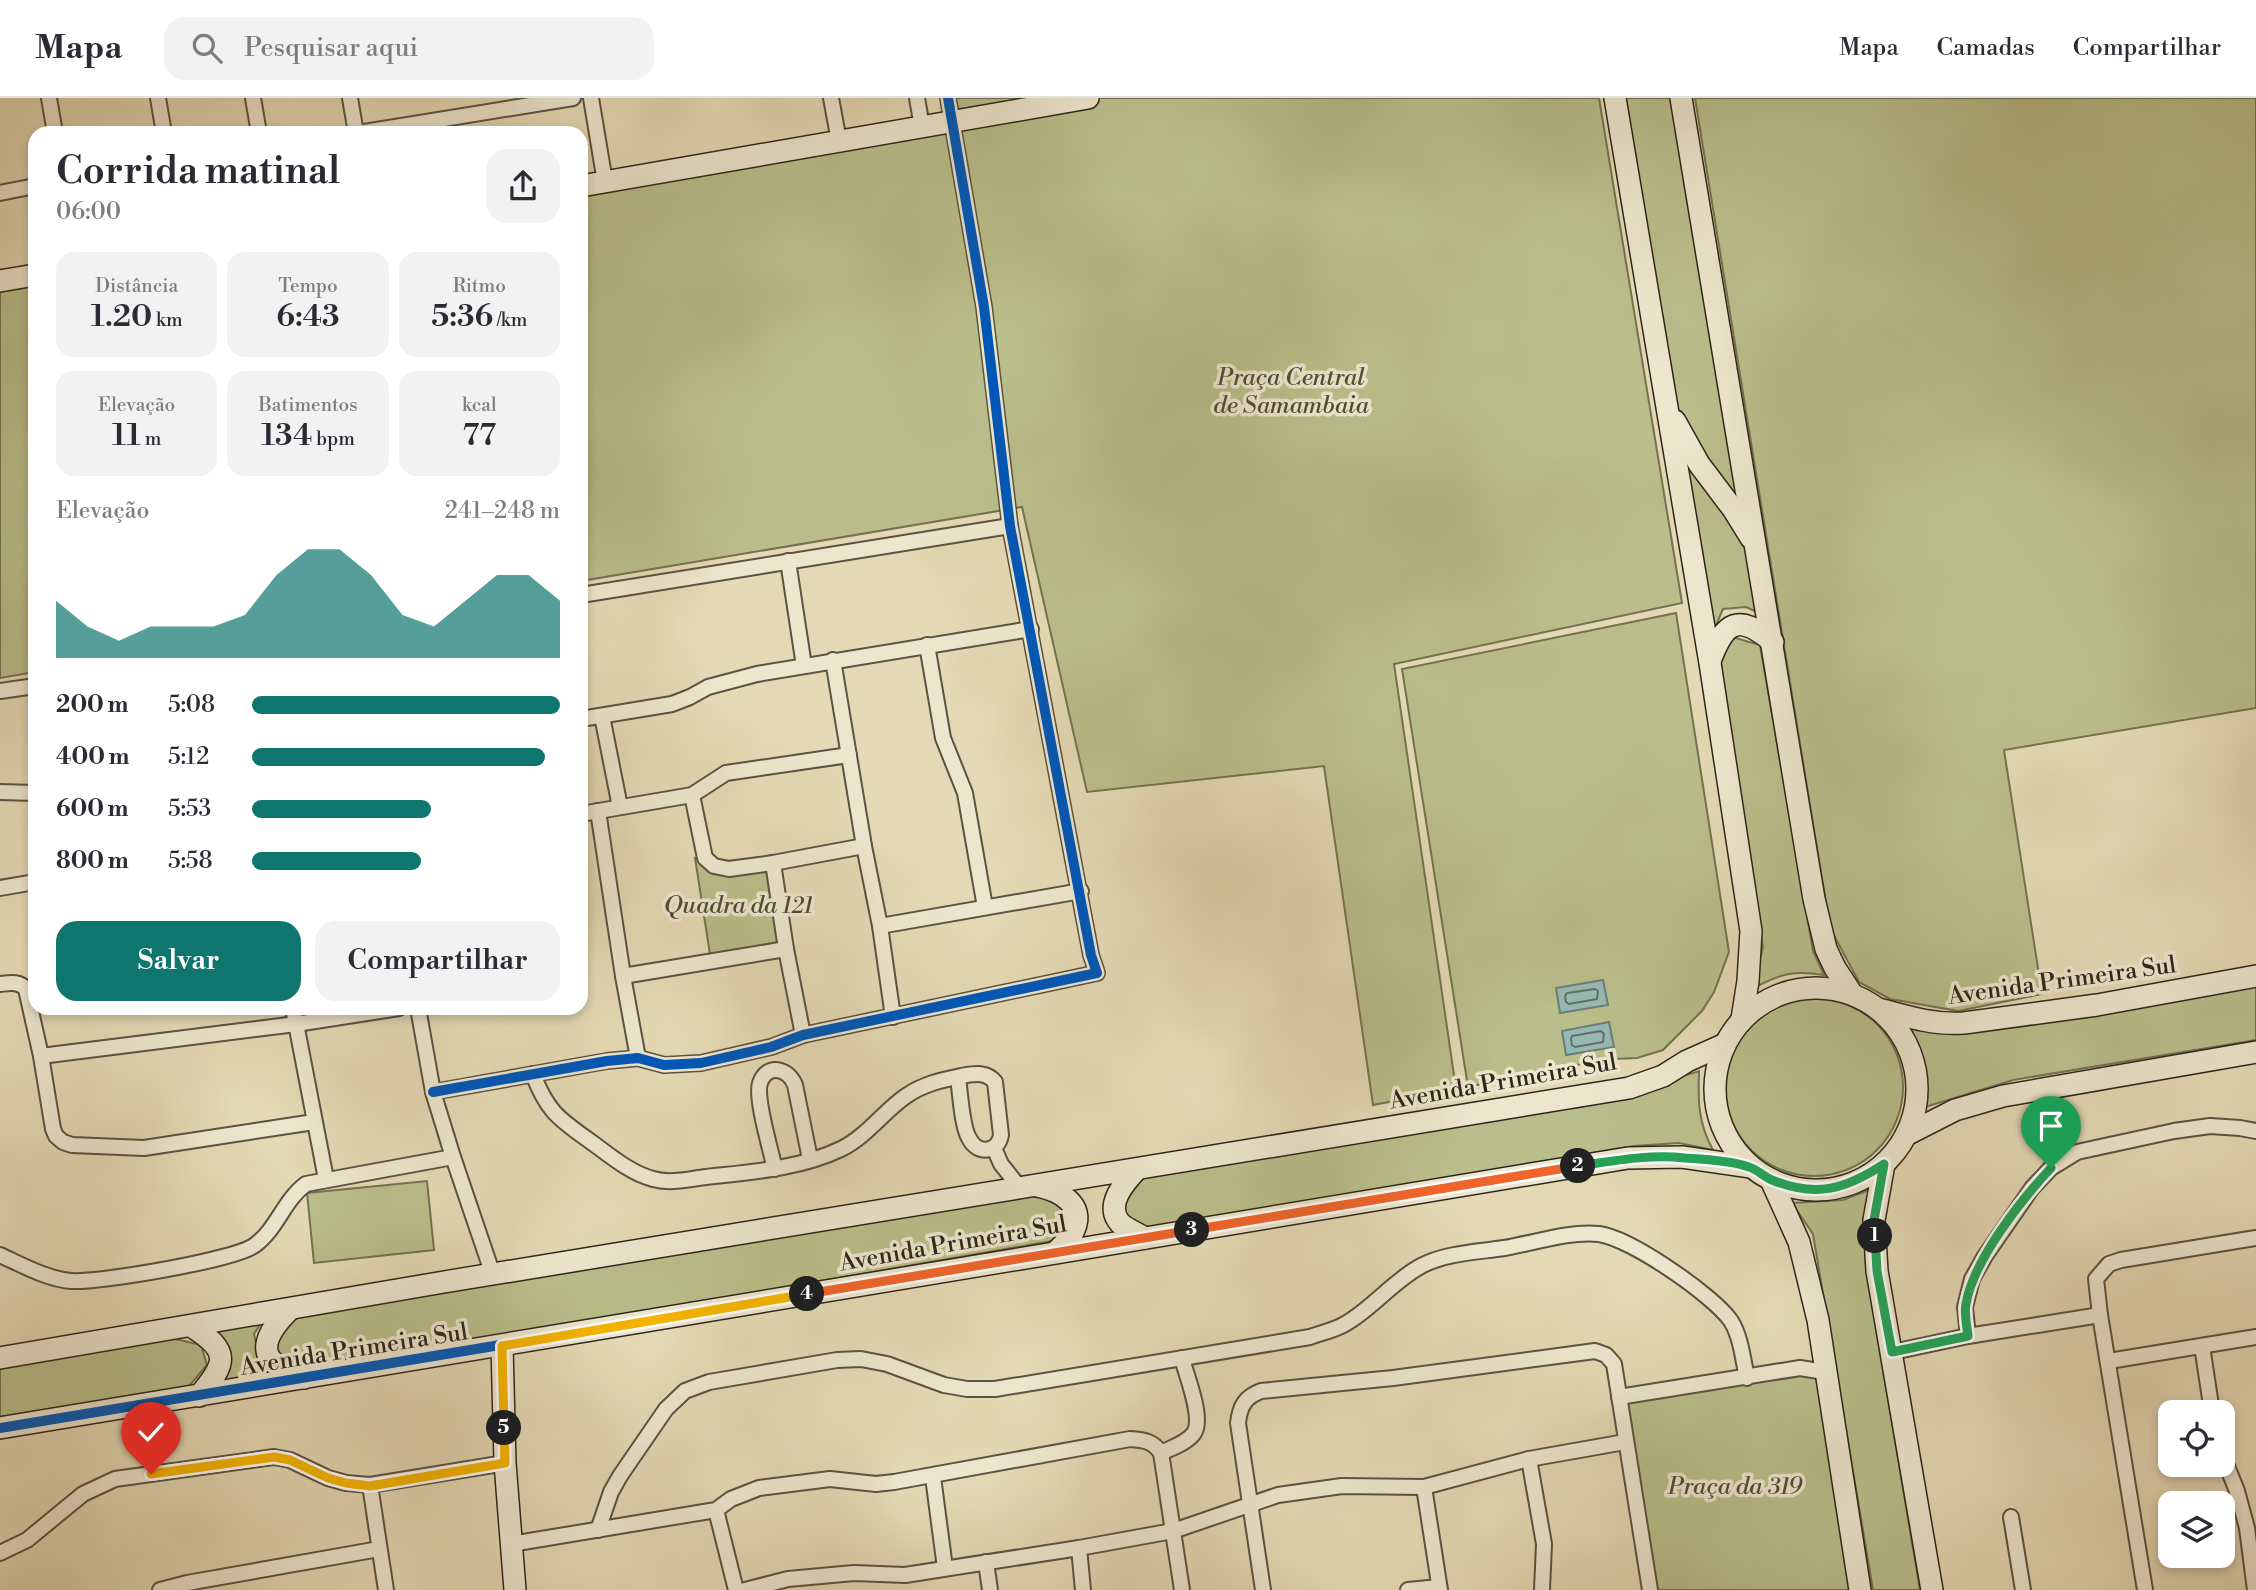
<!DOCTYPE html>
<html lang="pt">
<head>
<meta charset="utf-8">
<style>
	:root { --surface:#fff; --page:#f2f2f3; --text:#2b2b33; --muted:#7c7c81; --line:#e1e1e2; --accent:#0f766e }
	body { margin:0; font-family:"Libre Bodoni",serif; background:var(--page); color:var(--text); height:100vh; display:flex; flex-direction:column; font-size:26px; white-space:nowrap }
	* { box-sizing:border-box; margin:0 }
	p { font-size:23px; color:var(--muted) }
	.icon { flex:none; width:38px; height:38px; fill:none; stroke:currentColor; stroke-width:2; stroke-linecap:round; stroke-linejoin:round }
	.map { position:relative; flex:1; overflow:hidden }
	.details { position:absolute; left:28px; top:28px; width:560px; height:889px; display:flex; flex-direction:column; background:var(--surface); border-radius:21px; box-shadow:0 4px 10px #0003 }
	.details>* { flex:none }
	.controls { position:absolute; left:2158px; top:1302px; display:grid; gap:14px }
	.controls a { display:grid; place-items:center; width:77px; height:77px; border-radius:14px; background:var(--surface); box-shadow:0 4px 10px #0003; font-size:35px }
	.pin { position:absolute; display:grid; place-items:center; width:60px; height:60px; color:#fff; margin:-72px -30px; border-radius:50% 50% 50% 0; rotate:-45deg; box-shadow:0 0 7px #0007 }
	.pin .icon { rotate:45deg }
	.km { position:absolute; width:35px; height:35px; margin:-18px; border-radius:50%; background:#222; color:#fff; font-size:19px; line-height:35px; text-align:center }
	.round { display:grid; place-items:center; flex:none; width:74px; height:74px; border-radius:21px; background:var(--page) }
	.summary { display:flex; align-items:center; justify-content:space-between; height:119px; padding:0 28px }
	h1 { font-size:38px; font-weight:600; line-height:52px }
	.metrics { display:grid; grid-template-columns:repeat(3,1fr); gap:10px; height:119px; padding:7px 28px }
	.metrics div { display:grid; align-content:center; border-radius:18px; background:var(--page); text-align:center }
	.metrics b { font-size:30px; font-weight:600 }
	.metrics small { font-size:19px; font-weight:400 }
	.metrics p { font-size:19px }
	.chart { height:196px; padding:14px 28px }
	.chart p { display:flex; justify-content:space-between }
	.chart svg { width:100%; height:126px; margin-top:7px; fill:var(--accent); opacity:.7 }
	.button { display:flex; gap:14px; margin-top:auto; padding:14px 28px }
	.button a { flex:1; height:80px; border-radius:21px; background:var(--accent); color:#fff; font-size:28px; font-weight:600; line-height:80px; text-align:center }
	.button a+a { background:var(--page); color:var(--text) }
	ul { padding:0 28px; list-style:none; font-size:23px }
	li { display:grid; grid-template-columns:112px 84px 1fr; align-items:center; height:52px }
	li i { height:18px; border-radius:9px; background:var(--accent) }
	header { display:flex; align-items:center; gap:42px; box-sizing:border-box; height:98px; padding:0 35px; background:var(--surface); border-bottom:2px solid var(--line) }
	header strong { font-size:33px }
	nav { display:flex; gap:38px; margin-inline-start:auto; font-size:24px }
	.search { width:490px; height:63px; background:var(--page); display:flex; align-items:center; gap:18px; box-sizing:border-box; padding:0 24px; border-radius:21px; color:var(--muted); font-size:26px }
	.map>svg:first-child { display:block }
</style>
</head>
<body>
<header>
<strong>Mapa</strong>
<div class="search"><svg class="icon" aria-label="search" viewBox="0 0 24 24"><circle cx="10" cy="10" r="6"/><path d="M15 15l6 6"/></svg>Pesquisar aqui</div>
<nav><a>Mapa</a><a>Camadas</a><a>Compartilhar</a></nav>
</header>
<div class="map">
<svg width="2256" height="1492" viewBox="0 0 2256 1492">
	<rect width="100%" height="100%" fill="#e4d9b4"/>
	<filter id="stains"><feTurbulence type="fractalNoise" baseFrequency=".00286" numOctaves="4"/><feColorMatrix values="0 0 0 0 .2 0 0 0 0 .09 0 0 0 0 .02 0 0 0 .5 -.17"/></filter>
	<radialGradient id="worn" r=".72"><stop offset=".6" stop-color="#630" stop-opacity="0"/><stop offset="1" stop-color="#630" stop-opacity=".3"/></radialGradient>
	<g fill="#b9be8a" stroke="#747252" stroke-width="2">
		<polygon points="956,0 1599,0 1682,505 1394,566 1456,991 1373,1007 1324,668 1087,694 1022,409 581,483 581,92 960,26"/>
		<polygon points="1625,0 1671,0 1757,514 1746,509 1723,511 1714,532"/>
		<polygon points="1695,0 2256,0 2256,610 2004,652 2042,896 1958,913 1890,901 1859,884 1830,830"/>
		<polygon points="35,186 35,574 0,580 0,192"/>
		<polygon points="1676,515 1729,854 1714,894 1702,913 1663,952 1637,960 1612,961 1547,972 1468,989 1402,571"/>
		<path d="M1732 539 1760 547 1813 853 1824 877C1792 872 1780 876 1752 891L1763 849 1718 565Z"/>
		<polygon points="695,760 720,769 768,762 779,846 710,856"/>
		<polygon points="2256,885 2256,942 2013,982 1922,1010 1923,963 1905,928"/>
		<circle cx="1814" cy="989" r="89"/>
		<path d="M1699 973C1698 1003 1698 1025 1713 1052L1679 1045 1634 1048 1146 1130 1122 1115 1133 1081 1634 993Z"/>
		<polygon points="427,1083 434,1152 314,1165 307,1095"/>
		<polygon points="1869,1092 1864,1127 1866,1170 1920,1492 1873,1492 1813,1136 1792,1105 1843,1102"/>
		<polygon points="1035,1093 1061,1105 1066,1125 1052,1143 306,1272 278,1260 273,1240 284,1224 327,1211"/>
		<polygon points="263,1222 254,1236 260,1264 267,1274 216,1287 221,1239 215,1228"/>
		<polygon points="167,1239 201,1247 207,1267 189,1288 0,1319 0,1266"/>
		<polygon points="1817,1263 1854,1492 1650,1492 1619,1294"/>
	</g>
	<g fill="#97b9b3" stroke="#6d7e76" stroke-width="2">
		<polygon points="1603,882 1608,907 1560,915 1556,890"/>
		<polygon points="1609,924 1614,949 1566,957 1562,933"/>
	</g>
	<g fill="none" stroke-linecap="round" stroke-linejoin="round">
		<g stroke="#626f67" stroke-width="2">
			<polygon points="1595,891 1598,893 1597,901 1569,906 1566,904 1565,898 1567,895"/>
			<polygon points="1601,933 1604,936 1603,944 1575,949 1572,947 1571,941 1572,938"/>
		</g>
		<g stroke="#5c5241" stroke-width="18">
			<g id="street">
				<polyline points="49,0 55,35"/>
				<polyline points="158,0 164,35"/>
				<polyline points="253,0 259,35"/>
				<polyline points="350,0 356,35"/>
				<polyline points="591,0 605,84"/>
				<polyline points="831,0 839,43"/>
				<polyline points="917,0 922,29"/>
				<polyline points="358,35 573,0"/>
				<polyline points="0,95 35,88"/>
				<polyline points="788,463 804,568"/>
				<polyline points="581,497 1010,428"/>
				<polyline points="927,547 943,640 965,695 985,809"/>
				<polyline points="833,562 864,748 880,828 893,919"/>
				<polyline points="0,593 35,588"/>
				<polyline points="602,618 620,709"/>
				<polyline points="581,621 672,606 690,599 708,589 757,576 1031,531"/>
				<polyline points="0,694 35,695"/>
				<polyline points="692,697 705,760 714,768 729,771 773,765 864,748"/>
				<polyline points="598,713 623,878 638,960"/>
				<polyline points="581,716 692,697 726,675 849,657"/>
				<polyline points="773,765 786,851 803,937"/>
				<polyline points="0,790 35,784"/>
				<polyline points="880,828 1081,793"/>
				<polyline points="623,878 786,851"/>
				<path d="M0 886C10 885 19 883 26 891L41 958 53 1031 56 1038 63 1044 72 1047 144 1050 314 1024"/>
				<polyline points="293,910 326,1081"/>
				<polyline points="418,910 433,994 453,1059 493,1177"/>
				<polyline points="41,958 296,926 399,910"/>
				<path d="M533 976C548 1016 561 1022 594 1046 613 1060 631 1075 653 1081 670 1086 689 1081 706 1079 751 1074 799 1071 841 1051 866 1039 884 1013 906 998 923 986 942 982 961 978 974 976 986 973 995 984L1001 1037C998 1055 977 1057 969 1040 962 1029 960 994 958 979"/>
				<polyline points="433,994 607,963 638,960 664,967 701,965 771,949 803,937 1097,875 1091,857 1010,428 984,209 948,0"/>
				<polyline points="994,1050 1001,1066 1020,1090"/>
				<path d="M775 1071C771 1053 755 1000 760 985 767 965 788 970 795 987L810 1061"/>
				<path d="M0 1157C22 1167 47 1181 71 1183 98 1185 235 1162 255 1147 277 1131 284 1102 306 1086L453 1059"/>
				<polyline points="1968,1238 1965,1209 1972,1181 1985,1158 2032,1090 2051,1070 2077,1054 2174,1033 2210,1028 2240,1030 2256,1033"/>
				<polyline points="2202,1248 2212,1314"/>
				<polyline points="1893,1254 1968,1238 2100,1217"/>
				<polyline points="2109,1263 2256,1239"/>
				<polyline points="1619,1299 1800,1270 1825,1274"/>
				<path d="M1161 1355C1171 1350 1187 1345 1194 1335 1204 1320 1186 1277 1182 1260"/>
				<polyline points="2222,1356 2237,1393 2247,1430 2255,1492"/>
				<polyline points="1529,1361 1544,1446 1542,1492"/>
				<polyline points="933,1379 945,1470"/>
				<polyline points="370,1387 386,1492"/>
				<polyline points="1424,1389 1440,1492"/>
				<polyline points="716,1412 736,1492"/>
				<polyline points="2011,1419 2023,1492"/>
				<path d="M598 1432 611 1394 620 1378 666 1311 685 1293 709 1284 837 1262 861 1261 887 1266 944 1287 967 1291H995L1310 1239C1321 1235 1335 1232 1345 1226 1373 1210 1393 1183 1421 1168 1445 1155 1478 1154 1504 1150 1535 1145 1567 1133 1599 1136 1630 1140 1713 1197 1731 1223 1741 1239 1743 1262 1747 1280"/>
				<path d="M511 1446 716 1412 731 1401 759 1390 830 1381 876 1386 894 1384 1130 1341C1144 1342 1153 1343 1161 1355L1182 1492"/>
				<polyline points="1079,1450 1083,1492"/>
				<polyline points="0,1455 27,1442 83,1396 115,1381 274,1359 290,1362 328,1380 346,1385 370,1387 505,1365"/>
				<polyline points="986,1464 990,1492"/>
				<polyline points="160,1492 187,1485 379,1451"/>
				<polyline points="745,1492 788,1481 854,1475 905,1477 1079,1450 1173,1433 1278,1397 1342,1388 1424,1389 1529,1361 1625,1344"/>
				<path d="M1263 1492 1238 1325C1240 1308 1245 1299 1261 1293L1393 1280 1595 1253 1606 1257 1614 1266 1650 1492"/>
				<polyline points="1408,1492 1439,1489"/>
				<polyline points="2145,1492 2100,1217 2096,1181 2109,1166 2121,1162 2256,1140"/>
			</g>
		</g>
		<g stroke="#2e251b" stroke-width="24">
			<g id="secondary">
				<polyline points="1615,0 1710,565 1751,833 1748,883 1742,921"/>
				<polyline points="1681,0 1814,801 1826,851 1835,870 1852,896"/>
				<polyline points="581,88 1088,0"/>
				<polyline points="0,183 35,177"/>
				<polyline points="1675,323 1699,366 1733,411 1751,440"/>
				<path d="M1710 563C1725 523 1738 515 1773 544"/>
				<circle cx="1816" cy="991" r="101"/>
				<path d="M1879 911C1908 919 1934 927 1964 925L2097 907 2256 878"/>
				<polyline points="1906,1037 1955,1012 2003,998 2256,954"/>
				<polyline points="1884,1066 1874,1122 1877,1173 1932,1492"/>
				<path d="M1137 1071C1125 1084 1104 1107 1120 1125 1126 1131 1137 1135 1145 1140"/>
				<polyline points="1771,1082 1799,1144 1818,1222 1860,1492"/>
				<path d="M1037 1088C1058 1092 1086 1106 1074 1132 1071 1141 1062 1147 1056 1154"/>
				<path d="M290 1211C275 1226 253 1251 278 1268 285 1273 296 1276 304 1280"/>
				<path d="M191 1228C231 1253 227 1265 199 1298"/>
				<polyline points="502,1248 505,1365 515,1492"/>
				<polyline points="0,1260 438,1185 1629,990 1663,978 1687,963 1723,947"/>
				<polyline points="0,1330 1628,1060 1682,1059 1751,1069"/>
			</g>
		</g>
		<use href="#street" stroke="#ede6ce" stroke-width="14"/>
		<use href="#secondary" stroke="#ede6ce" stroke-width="21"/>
		<g stroke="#ede6ce" stroke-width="15">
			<g id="cycleway">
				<polyline points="433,994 607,963 638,960 664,967 701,965 771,949 803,937 1097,875 1091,857 1010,428 984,209 948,0"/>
				<polyline points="0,1330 1628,1060 1682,1059 1751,1069"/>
			</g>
		</g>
		<use href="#cycleway" stroke="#0057b8" stroke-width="10"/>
	</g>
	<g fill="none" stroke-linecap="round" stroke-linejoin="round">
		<g stroke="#fff" stroke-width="14">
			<path id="split-1" d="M1875 1138 1877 1173 1892 1254 1968 1238C1967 1228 1964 1216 1966 1206 1973 1163 2021 1102 2051 1070"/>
		</g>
		<g stroke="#fff" stroke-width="14">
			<path id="split-2" d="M1578 1068C1613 1063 1649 1056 1685 1060 1703 1061 1733 1063 1749 1069 1757 1071 1764 1079 1772 1082 1816 1100 1846 1091 1884 1066L1874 1122 1875 1138"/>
		</g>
		<g stroke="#fff" stroke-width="14">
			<polyline id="split-3" points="1192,1132 1578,1068"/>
		</g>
		<g stroke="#fff" stroke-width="14">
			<polyline id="split-4" points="807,1196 1192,1132"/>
		</g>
		<g stroke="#fff" stroke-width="14">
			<polyline id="split-5" points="504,1330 502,1248 807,1196"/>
		</g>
		<g stroke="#fff" stroke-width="14">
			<polyline id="split-6" points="151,1376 274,1359 290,1362 328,1380 346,1385 370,1388 505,1365 504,1330"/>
		</g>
		<use href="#split-1" stroke="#22a559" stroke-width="9"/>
		<use href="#split-2" stroke="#22a559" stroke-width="9"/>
		<use href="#split-3" stroke="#f0652b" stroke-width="9"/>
		<use href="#split-4" stroke="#f0652b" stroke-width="9"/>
		<use href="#split-5" stroke="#f5b400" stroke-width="9"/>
		<use href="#split-6" stroke="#f5b400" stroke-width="9"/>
	</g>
	<g text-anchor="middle" stroke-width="7" stroke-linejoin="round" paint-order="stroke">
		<g font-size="24" font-style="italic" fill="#514b37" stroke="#ede6ce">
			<text x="1291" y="287">Praça Central<tspan x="1291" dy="28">de Samambaia</tspan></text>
			<text x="738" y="815">Quadra da 121</text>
			<text x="1735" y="1396">Praça da 319</text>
		</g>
		<g font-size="24" fill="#2e251b" stroke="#ede6ce">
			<text transform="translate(2062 882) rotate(-8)" y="8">Avenida Primeira Sul</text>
			<text transform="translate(1503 983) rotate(-10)" y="8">Avenida Primeira Sul</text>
			<text transform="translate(953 1145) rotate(-10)" y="8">Avenida Primeira Sul</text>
			<text transform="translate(354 1251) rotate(-9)" y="8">Avenida Primeira Sul</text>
		</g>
	</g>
	<rect width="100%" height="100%" filter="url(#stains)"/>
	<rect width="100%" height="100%" fill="url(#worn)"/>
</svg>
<div class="controls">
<a><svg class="icon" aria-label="locate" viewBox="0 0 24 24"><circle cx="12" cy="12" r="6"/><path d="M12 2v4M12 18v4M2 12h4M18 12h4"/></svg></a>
<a><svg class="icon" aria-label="layers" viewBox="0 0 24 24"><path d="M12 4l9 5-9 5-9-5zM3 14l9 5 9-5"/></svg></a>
</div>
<div class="pin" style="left:2051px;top:1070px;background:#1e9e55"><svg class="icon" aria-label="arrive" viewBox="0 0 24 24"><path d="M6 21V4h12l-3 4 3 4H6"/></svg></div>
<div class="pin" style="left:151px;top:1376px;background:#d93025"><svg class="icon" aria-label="check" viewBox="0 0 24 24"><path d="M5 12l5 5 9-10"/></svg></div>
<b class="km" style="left:1875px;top:1138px">1</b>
<b class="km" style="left:1578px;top:1068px">2</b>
<b class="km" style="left:1192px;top:1132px">3</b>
<b class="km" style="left:807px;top:1196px">4</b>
<b class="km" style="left:504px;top:1330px">5</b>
<section class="details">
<div class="summary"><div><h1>Corrida matinal</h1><p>06:00</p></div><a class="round"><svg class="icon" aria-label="share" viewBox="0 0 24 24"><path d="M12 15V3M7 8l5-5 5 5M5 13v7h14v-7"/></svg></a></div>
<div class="metrics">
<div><p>Distância</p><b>1.20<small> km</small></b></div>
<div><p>Tempo</p><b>6:43</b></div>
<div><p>Ritmo</p><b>5:36<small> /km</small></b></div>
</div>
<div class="metrics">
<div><p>Elevação</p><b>11<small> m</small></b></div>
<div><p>Batimentos</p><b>134<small> bpm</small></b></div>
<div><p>kcal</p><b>77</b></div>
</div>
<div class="chart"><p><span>Elevação</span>241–248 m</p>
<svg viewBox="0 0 160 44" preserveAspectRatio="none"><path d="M0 44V24L10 33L20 38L30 33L40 33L50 33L60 29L70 15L80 6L90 6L100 15L110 29L120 33L130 24L140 15L150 15L160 24V44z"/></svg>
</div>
<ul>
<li><b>200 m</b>5:08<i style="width:100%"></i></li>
<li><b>400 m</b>5:12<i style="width:95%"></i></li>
<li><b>600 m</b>5:53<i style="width:58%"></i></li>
<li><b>800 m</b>5:58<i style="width:55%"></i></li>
</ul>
<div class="button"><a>Salvar</a><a>Compartilhar</a></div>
</section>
</div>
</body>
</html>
